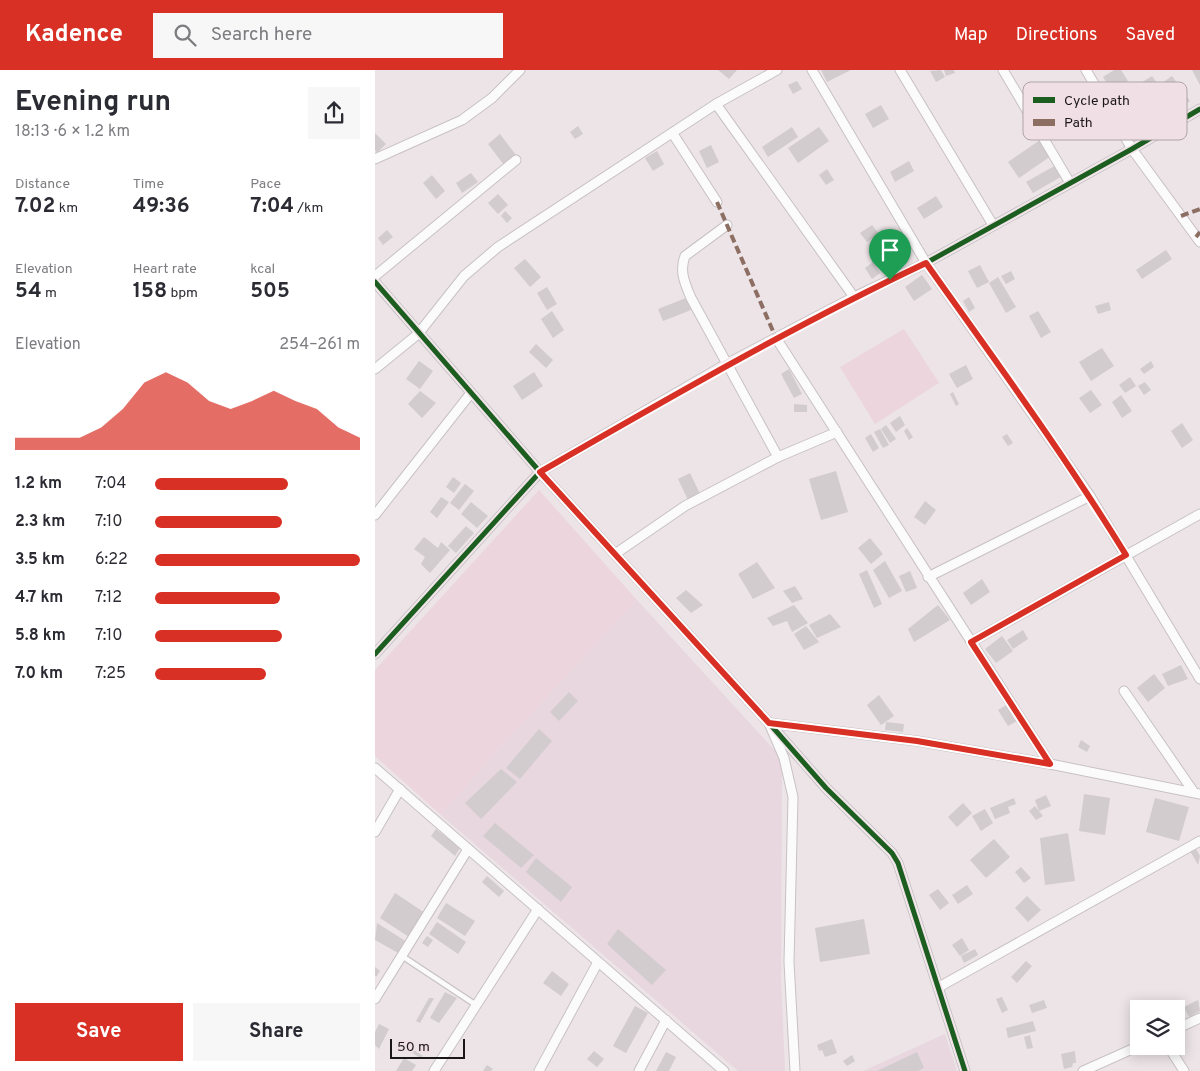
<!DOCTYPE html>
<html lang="en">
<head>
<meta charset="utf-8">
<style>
	:root { --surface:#fff; --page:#f7f7f7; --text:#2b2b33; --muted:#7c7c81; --accent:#d93025 }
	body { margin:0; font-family:Overpass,sans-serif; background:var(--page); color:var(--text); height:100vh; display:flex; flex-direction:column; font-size:19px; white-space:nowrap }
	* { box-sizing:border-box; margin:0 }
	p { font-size:16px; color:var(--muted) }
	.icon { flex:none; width:28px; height:28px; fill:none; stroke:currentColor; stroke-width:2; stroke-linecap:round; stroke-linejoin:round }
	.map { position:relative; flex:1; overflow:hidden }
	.sheet { display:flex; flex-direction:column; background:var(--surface); width:375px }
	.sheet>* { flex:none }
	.controls { position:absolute; left:755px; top:930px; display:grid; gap:10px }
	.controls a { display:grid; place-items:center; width:55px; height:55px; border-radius:0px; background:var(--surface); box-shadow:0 2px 12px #0003; font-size:25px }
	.scale { position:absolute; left:15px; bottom:12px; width:75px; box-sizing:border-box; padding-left:5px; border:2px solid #1b1618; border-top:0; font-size:14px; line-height:18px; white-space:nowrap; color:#1b1618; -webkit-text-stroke:4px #f0e0e6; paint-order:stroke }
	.pin { position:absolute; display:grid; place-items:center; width:42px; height:42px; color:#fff; margin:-51px -21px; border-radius:50% 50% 50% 0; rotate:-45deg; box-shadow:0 0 5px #0007 }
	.pin .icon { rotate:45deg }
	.round { display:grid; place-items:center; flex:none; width:52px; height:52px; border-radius:0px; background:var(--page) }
	.summary { display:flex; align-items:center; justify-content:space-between; height:85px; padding:0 15px }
	h1 { font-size:28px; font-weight:700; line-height:38px }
	.figures { display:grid; grid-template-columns:repeat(3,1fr); gap:8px; height:85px; padding:5px 15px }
	.figures div { display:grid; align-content:center }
	.figures b { font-size:21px; font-weight:700 }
	.figures small { font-size:14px; font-weight:400 }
	.figures p { font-size:14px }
	.chart { height:140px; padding:10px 15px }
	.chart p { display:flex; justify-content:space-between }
	.chart svg { width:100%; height:90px; margin-top:5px; fill:var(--accent); opacity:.7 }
	.action { display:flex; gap:10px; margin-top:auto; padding:10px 15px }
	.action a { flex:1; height:58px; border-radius:0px; background:var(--accent); color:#fff; font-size:20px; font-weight:700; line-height:58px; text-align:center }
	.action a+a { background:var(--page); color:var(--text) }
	ul { padding:0 15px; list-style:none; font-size:16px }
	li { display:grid; grid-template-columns:80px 60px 1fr; align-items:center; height:38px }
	li i { height:12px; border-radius:6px; background:var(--accent) }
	header { display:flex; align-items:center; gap:30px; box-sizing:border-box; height:70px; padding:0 25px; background:var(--accent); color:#fff }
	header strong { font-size:24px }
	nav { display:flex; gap:28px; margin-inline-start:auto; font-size:18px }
	.search { width:350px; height:45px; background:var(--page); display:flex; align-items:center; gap:12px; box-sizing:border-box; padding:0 18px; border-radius:0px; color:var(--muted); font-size:19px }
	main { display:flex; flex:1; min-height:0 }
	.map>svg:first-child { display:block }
</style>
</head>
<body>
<header>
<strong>Kadence</strong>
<div class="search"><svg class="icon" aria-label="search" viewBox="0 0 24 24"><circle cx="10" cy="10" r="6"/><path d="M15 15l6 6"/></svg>Search here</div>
<nav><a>Map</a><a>Directions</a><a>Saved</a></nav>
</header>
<main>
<section class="sheet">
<div class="summary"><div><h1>Evening run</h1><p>18:13 · 6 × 1.2 km</p></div><a class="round"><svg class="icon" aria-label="share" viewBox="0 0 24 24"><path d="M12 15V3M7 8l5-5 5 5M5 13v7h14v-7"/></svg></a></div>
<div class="figures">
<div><p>Distance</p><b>7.02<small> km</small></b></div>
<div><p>Time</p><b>49:36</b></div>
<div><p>Pace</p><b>7:04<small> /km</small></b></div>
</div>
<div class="figures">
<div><p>Elevation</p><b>54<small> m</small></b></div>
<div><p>Heart rate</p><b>158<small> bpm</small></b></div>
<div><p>kcal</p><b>505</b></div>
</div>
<div class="chart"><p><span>Elevation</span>254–261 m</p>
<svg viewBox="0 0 160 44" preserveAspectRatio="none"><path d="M0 44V38L10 38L20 38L30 38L40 33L50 24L60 11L70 6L80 11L90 20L100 24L110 20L120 15L130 20L140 24L150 33L160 38V44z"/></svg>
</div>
<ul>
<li><b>1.2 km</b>7:04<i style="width:65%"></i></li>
<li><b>2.3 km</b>7:10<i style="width:62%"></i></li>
<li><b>3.5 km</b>6:22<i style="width:100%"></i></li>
<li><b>4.7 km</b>7:12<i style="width:61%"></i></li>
<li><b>5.8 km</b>7:10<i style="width:62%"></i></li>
<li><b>7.0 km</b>7:25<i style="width:54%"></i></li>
</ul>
<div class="action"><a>Save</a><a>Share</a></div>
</section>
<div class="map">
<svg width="825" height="1001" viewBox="0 0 825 1001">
	<rect width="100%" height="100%" fill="#ece4e7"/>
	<g fill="#e8d7de">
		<polygon points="262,530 402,683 407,699 406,909 410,1001 363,1001 66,745 122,681"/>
		<polygon points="570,964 582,1001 488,1001"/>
	</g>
	<g fill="#edd5de">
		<polygon points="529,259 564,313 500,354 465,297"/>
		<polygon points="164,420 262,530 122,681 66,745 0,686 0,600"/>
	</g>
	<g fill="#d2ccce">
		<polygon points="343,0 362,0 354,9"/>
		<polygon points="446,0 476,0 452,12"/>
		<polygon points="566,0 570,7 561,12 555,1"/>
		<polygon points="569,0 579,0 580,3 571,6"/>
		<polygon points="739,0 746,0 753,11 737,21 728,7"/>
		<polygon points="817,0 825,0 825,15"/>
		<polygon points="777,6 784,16 768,26 761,16"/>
		<polygon points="797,6 815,31 805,38 787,13"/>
		<polygon points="422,11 427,19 418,24 413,15"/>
		<polygon points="506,35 514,49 498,58 490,44"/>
		<polygon points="203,56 208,64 200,69 195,62"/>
		<polygon points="417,57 423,67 393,87 387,77"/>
		<polygon points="444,57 454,71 423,93 413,78"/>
		<polygon points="0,63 11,74 2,83 0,80"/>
		<polygon points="125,64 141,85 129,95 113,74"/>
		<polygon points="665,70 676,86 644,108 633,92"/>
		<polygon points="336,75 344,92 332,98 324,81"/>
		<polygon points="282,81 289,94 278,101 270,88"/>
		<polygon points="534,91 539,101 520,112 515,102"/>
		<polygon points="683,94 689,105 658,123 651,112"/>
		<polygon points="452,99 459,110 451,115 444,105"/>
		<polygon points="96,103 103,112 87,123 81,113"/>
		<polygon points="57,105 70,121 61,129 48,113"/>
		<polygon points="123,124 133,135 123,144 113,133"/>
		<polygon points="561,126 568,137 549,149 542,138"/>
		<polygon points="130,141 137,148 132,153 126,146"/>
		<polygon points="497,155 504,164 492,172 485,163"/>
		<polygon points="12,160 18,167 8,175 3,168"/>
		<polygon points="791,180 797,189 767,209 761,200"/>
		<polygon points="150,189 166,207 155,217 139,198"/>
		<polygon points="498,192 505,203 497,209 490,198"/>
		<polygon points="605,195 614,212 602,218 593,201"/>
		<polygon points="636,201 640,209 631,214 626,206"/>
		<polygon points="547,205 557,219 539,231 530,217"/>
		<polygon points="623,207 641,237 631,243 614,213"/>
		<polygon points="172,217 182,234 172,240 162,223"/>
		<polygon points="594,227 600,238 594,242 588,231"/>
		<polygon points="311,228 316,240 288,251 283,239"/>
		<polygon points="734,232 736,240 723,244 720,236"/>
		<polygon points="177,241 189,260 178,268 166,249"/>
		<polygon points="663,241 676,262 666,268 654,246"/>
		<polygon points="161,274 178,290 171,298 154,282"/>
		<polygon points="727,278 739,296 716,311 704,292"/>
		<polygon points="44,291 58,301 45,319 31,309"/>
		<polygon points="776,291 779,297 769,304 765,299"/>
		<polygon points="591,295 598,309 582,318 574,304"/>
		<polygon points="414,299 427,324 419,328 406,304"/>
		<polygon points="159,302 168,316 147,330 138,316"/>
		<polygon points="755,307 761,316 750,323 744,315"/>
		<polygon points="770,312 776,320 769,325 763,316"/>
		<polygon points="716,320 727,335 715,343 704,328"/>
		<polygon points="45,321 61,333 47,348 33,334"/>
		<polygon points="578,322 584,334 581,336 575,324"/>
		<polygon points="746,325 757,341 747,348 737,332"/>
		<polygon points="419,334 432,335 432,342 419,342"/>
		<polygon points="525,346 530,355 521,362 515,353"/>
		<polygon points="807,353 818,370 807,378 796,361"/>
		<polygon points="511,355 521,369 515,373 506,359"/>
		<polygon points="532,358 538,367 534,370 529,361"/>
		<polygon points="505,359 514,375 508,378 499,362"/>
		<polygon points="496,364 504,378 498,382 490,368"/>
		<polygon points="632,364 638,373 633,376 627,367"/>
		<polygon points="461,401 473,442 446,450 434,409"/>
		<polygon points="315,403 326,426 314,432 303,409"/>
		<polygon points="78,407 86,413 79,423 71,417"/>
		<polygon points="90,414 99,421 84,440 75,433"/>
		<polygon points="66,427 74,432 62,448 55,442"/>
		<polygon points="550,431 561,440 550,455 539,447"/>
		<polygon points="96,432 113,446 102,458 86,444"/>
		<polygon points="91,456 99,463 81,483 73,476"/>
		<polygon points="49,467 63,478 66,472 75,480 55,503 46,494 50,487 39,479"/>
		<polygon points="495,468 508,484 496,494 483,478"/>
		<polygon points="510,491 527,521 514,528 498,500"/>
		<polygon points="382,492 400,518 378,529 363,504"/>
		<polygon points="492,500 507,534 499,538 484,504"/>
		<polygon points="535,501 542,518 531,522 524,506"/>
		<polygon points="607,509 615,522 596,535 588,523"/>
		<polygon points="420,516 428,529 417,533 408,521"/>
		<polygon points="311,520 328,535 316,543 301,528"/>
		<polygon points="419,535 433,553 417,562 412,551 398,556 392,548"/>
		<polygon points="563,535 575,550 539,572 533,559"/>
		<polygon points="455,544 466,557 442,568 434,555"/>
		<polygon points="431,556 444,572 429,580 419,564"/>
		<polygon points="648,560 653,569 638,579 632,570"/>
		<polygon points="627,566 638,581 621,593 610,579"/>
		<polygon points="806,595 813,609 793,616 787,604"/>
		<polygon points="779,604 790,618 773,632 762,618"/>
		<polygon points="194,622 203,631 184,651 175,642"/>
		<polygon points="504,625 519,646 506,655 492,635"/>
		<polygon points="633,634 642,651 633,656 623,640"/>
		<polygon points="511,652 529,654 528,662 510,660"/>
		<polygon points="164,659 177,671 145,709 131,698"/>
		<polygon points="706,670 715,676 712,682 703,677"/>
		<polygon points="126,699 142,712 106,749 90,733"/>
		<polygon points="709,724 735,728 730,765 704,761"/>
		<polygon points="671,725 676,736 664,741 660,730"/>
		<polygon points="639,728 641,734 633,737 635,743 620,749 615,738"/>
		<polygon points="780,728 814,737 804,771 771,762"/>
		<polygon points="588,733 597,743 582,757 573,747"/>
		<polygon points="660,736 668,746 661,750 654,741"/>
		<polygon points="610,739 618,753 606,761 597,746"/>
		<polygon points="120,753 159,785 146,798 108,766"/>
		<polygon points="61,759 85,778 80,786 56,766"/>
		<polygon points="693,763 700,811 670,815 665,768"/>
		<polygon points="619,769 635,787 611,808 595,790"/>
		<polygon points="818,774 825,786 823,795 813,777"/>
		<polygon points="161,788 197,817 186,832 151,802"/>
		<polygon points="646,797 656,808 649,813 640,802"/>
		<polygon points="112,806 129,821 124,827 107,812"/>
		<polygon points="592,815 598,824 583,834 577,825"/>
		<polygon points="563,819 574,833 565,840 554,825"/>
		<polygon points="20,823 50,843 34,867 5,848"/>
		<polygon points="652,826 666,840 653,852 640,838"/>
		<polygon points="71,833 100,851 90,866 62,848"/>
		<polygon points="489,849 495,884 445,892 440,858"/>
		<polygon points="62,852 91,872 83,884 54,864"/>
		<polygon points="2,853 32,872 25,884 0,870"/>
		<polygon points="243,859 291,900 277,915 232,874"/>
		<polygon points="52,866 58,870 53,877 47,873"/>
		<polygon points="587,868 594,880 585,886 577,875"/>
		<polygon points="600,879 603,885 589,893 586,886"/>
		<polygon points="651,891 657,896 642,913 636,907"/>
		<polygon points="0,897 5,901 1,907 0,905"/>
		<polygon points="177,901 194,914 186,926 168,913"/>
		<polygon points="70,922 82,928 64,953 55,948"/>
		<polygon points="627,927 633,940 627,943 621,929"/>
		<polygon points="54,928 59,928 45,953 41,951"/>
		<polygon points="669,930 672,938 657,943 654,935"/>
		<polygon points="823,930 825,941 814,947 809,937"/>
		<polygon points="260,936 273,943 251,983 238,976"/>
		<polygon points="658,951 661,961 633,968 631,958"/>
		<polygon points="4,954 14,959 4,979 0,975 0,962"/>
		<polygon points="655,965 658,978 652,979 649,967"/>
		<polygon points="457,969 462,983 450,987 447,980 444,981 442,975"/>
		<polygon points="29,973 48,986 45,988 27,976"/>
		<polygon points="219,981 229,989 222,997 212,989"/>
		<polygon points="700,981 701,993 698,993 697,997 689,999 686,984"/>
		<polygon points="291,982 301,987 294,1001 281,1001"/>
		<polygon points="542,982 549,998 543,1001 502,1001"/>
		<polygon points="477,985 480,991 472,996 468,991"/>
		<polygon points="29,988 41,995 37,1001 21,1001"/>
		<polygon points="112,995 118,999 116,1001 108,1001"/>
	</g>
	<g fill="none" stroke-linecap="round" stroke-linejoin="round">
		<g stroke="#c8c1c4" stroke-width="7">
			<polyline id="service" points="27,886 101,935"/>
		</g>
		<g stroke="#c8c1c4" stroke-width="11">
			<g id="minor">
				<polyline points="437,0 551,193 715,426 825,609"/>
				<polyline points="525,0 618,155"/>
				<polyline points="628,0 695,113"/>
				<polyline points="711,0 757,79 825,172"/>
				<polyline points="341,34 479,227"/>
				<polyline points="298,64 342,132"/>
				<polyline points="0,89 87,50 117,28 145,0"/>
				<path d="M352 155 310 186C304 201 310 214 316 228L403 387"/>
				<polyline points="0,206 141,90"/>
				<polyline points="0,212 165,402 394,653 451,718 517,783 523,793 590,1001"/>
				<polyline points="401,268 675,694"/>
				<polyline points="0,299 43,264 89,206 123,177 341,34 402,0"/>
				<polyline points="0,445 96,323"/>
				<polyline points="240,484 310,436 403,387 462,362"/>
				<polyline points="553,507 715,426"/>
				<polyline points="596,572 825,444"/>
				<polyline points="0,584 165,402 353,293 479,227 551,193 757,79 825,39"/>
				<polyline points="749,621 818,721"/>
				<polyline points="0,698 349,1001"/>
				<polyline points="0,762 25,719"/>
				<polyline points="564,917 825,771"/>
				<polyline points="0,929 93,779"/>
				<polyline points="801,959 825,948"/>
				<polyline points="793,976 809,1001"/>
				<polyline points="59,1001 163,839"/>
				<polyline points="164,1001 223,892"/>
				<polyline points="264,1001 291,950"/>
				<polyline points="420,1001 414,892 418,727 409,688 394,653 542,671 675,694 825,724"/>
				<polyline points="708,1001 764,976"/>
			</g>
		</g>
		<use href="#service" stroke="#fcfbfb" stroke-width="4.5"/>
		<use href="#minor" stroke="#fcfbfb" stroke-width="9"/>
		<g stroke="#8d6e63" stroke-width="4" stroke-dasharray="8 4" stroke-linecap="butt">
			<polyline points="342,132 401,268"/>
			<polyline points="806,146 825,139"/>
			<polyline points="821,167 825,162"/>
		</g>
		<g stroke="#f0e0e6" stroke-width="8">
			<g id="cycleway">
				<polyline points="0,212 165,402 394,653 451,718 517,783 523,793 590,1001"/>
				<polyline points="0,584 165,402 353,293 479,227 551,193 757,79 825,39"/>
			</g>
		</g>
		<use href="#cycleway" stroke="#1b5e20" stroke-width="5"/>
	</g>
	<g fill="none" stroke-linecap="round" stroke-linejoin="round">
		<g stroke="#fff" stroke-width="10">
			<path id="route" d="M551 193C619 289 689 384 751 485L596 572 675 694 542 671 394 653 165 402C292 329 418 256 551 193Z"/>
		</g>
		<use href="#route" stroke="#d93025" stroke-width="6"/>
	</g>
	<rect x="648" y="12" width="164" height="58" rx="8" fill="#f0e0e6" stroke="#b0a3a8" stroke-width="1"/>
	<rect x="658" y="27" width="22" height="6" fill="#1b5e20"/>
	<rect x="658" y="49" width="22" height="7" fill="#8d6e63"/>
	<g font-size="14" fill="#1b1618">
		<text x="689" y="35">Cycle path</text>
		<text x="689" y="57">Path</text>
	</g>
</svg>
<div class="controls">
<a><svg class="icon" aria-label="layers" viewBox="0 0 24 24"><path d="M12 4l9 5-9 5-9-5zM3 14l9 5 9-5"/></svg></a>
</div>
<div class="scale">50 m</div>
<div class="pin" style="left:515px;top:210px;background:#1e9e55"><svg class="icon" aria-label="arrive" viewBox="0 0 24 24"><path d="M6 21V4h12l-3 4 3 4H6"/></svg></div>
</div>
</main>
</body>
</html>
